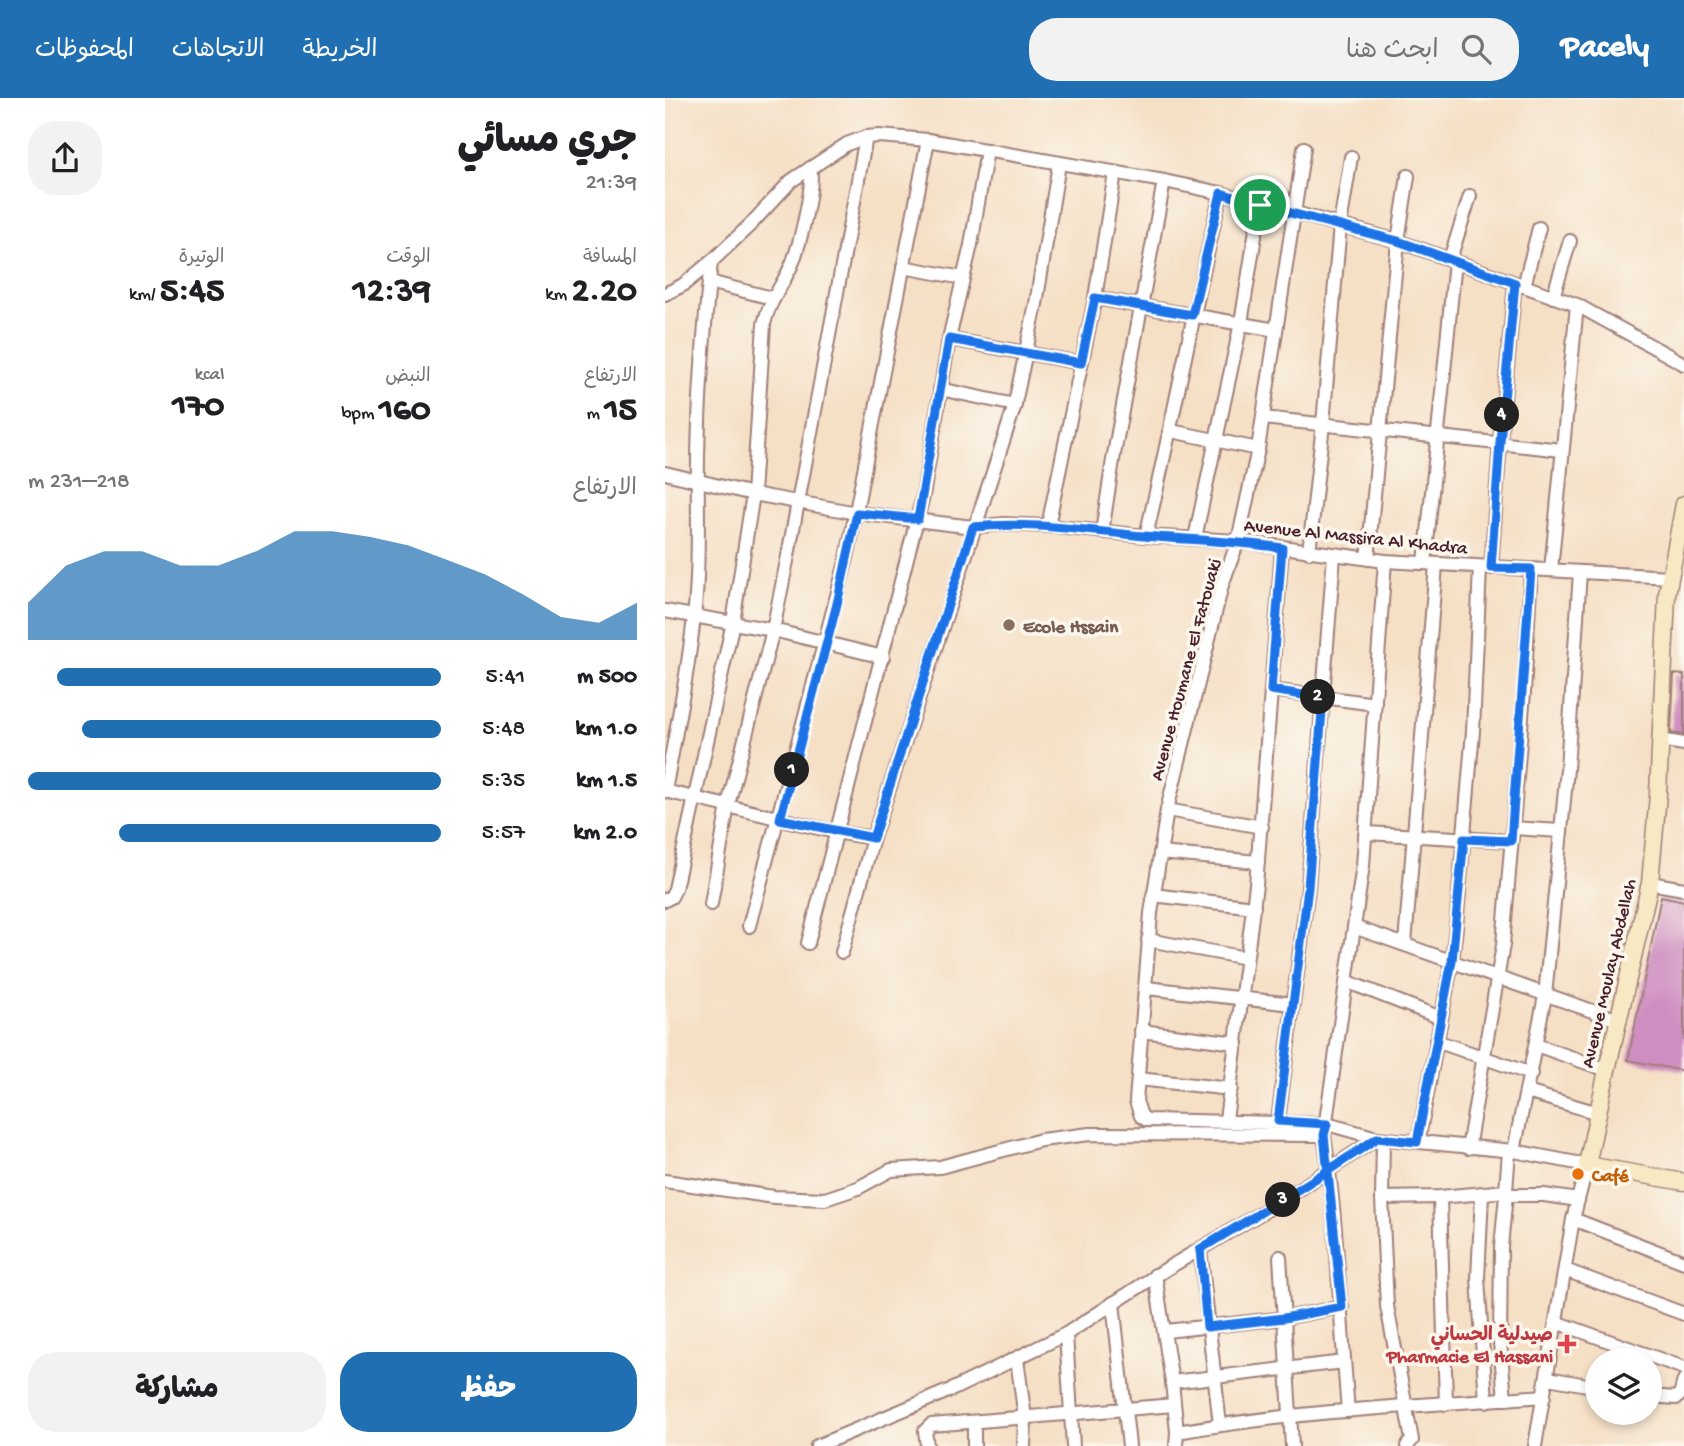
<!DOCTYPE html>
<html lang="ar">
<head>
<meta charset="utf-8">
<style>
	:root { --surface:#fff; --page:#f2f2f2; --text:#202124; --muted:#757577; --accent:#1f6fb2 }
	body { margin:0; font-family:"Gochi Hand","Playpen Sans Arabic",sans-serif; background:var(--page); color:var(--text); direction:rtl; height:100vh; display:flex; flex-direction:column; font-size:26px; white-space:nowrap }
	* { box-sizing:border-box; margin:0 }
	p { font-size:23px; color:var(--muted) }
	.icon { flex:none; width:38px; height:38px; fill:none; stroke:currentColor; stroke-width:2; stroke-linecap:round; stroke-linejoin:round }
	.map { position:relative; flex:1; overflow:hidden; direction:ltr }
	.drawer { display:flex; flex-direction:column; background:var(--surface); width:665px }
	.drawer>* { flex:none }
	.tools { position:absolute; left:920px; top:1250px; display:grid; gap:14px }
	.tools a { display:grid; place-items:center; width:77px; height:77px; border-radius:50%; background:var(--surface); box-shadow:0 4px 10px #0003; font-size:35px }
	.pin { position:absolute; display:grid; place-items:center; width:60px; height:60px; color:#fff; margin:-30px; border:4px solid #fff; border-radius:50%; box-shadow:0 2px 7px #0007 }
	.km { position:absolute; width:35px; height:35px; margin:-18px; border-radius:50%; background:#222; color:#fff; font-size:19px; line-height:35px; text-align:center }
	.round { display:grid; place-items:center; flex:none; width:74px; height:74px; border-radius:28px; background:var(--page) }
	.headline { display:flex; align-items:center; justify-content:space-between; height:119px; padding:0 28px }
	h1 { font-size:38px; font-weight:800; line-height:52px }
	.metrics { display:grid; grid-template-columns:repeat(3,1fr); gap:10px; height:119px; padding:7px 28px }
	.metrics div { display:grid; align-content:center }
	.metrics b { font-size:35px; font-weight:800 }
	.metrics small { font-size:19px; font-weight:400 }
	.metrics p { font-size:19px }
	.chart { height:196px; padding:14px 28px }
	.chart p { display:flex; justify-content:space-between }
	.chart svg { width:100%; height:126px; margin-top:7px; fill:var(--accent); opacity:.7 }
	.action { display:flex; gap:14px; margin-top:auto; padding:14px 28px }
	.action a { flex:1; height:80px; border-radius:28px; background:var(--accent); color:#fff; font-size:28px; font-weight:800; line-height:80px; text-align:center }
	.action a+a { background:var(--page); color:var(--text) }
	ul { padding:0 28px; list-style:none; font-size:23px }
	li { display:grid; grid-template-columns:112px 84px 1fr; align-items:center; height:52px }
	li i { height:18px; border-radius:9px; background:var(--accent) }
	header { display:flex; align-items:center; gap:42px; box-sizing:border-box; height:98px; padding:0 35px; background:var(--accent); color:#fff }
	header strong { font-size:33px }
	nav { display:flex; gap:38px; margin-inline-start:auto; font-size:24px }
	.search { width:490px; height:63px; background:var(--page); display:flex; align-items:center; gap:18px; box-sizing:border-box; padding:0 24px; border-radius:28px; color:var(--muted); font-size:26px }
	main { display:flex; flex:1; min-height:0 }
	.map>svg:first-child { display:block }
</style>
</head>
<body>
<header>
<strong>Pacely</strong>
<div class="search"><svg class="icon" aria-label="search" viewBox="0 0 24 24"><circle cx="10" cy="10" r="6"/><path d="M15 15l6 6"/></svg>ابحث هنا</div>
<nav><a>الخريطة</a><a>الاتجاهات</a><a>المحفوظات</a></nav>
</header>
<main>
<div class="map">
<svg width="1019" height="1348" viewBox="0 0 1019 1348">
	<rect width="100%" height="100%" fill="#fbf7ec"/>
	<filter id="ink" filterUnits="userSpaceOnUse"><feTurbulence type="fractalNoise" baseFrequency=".0143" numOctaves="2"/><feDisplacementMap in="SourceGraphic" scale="14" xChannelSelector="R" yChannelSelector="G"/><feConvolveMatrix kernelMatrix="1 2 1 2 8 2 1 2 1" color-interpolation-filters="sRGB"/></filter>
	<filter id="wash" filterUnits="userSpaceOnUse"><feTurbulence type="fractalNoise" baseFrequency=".00686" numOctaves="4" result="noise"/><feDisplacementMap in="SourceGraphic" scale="28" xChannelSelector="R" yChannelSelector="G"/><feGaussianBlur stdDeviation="1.57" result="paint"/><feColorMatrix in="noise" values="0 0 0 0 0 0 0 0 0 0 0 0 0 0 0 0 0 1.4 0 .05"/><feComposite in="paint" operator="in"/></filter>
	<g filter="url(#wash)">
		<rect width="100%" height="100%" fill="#f5dfc5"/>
		<g id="blocks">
			<g fill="#cf8ec1">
				<polygon points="1009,576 1019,577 1019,637 1006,635"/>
				<polygon points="996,798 1019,803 1019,973 963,962"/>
			</g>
		</g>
	</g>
	<g filter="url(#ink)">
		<use href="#blocks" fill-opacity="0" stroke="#a07f78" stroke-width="2"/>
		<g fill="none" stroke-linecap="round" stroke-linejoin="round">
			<g stroke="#a07f78" stroke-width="16">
				<g id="street">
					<polyline points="639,50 593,351 573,443 557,487 502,712 486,815 471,1003 476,1018 482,1022 662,1026 712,1040 849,1053 922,1067 908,1121 870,1348"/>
					<polyline points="785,161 805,98"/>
					<polyline points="238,169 298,180"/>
					<polyline points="44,184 107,200"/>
					<polyline points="859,188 874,130"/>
					<polyline points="0,196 18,187 46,164 85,127 126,83 182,46 201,39 214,38 263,42 499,83 556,95 733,143 912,207 1019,266"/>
					<polyline points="888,199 905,143"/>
					<polyline points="430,200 611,232"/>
					<polyline points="284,241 416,265"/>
					<polyline points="275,291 350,307"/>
					<polyline points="598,320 897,352"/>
					<polyline points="506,333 593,351"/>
					<polyline points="0,375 88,396 192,415 308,429 339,426 383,428 481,438 573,443 720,463 1005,479"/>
					<polyline points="383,428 430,200 450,75"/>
					<polyline points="437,434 448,362 499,83"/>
					<path d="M481 438C508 324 529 209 556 95"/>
					<polyline points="530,440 576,225 595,107"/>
					<polyline points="644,454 658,326 675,127 686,59"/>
					<polyline points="703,461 733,143 743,78"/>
					<polyline points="760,465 790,163"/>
					<polyline points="826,470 835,344 850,185"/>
					<polyline points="886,472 912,207"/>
					<polyline points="0,513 108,532 218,559"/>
					<polyline points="606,592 710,606"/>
					<polyline points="995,642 1019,646"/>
					<polyline points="0,693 170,734 208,740 349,310 371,206 394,66"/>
					<path d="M0 693C11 632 24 571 30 509 35 460 32 410 33 360 34 295 39 230 46 164"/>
					<polyline points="502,712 597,729"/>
					<polyline points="848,730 896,733"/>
					<polyline points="701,735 846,743"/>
					<polyline points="495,755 593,764"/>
					<polyline points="985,785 1019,791"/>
					<polyline points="488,797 589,809"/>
					<path d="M0 802 6 799 10 791 68 524 88 396 99 226C104 203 118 187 127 166 134 149 150 87 145 70"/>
					<polyline points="46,806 63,707 108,532 123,458 201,39"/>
					<polyline points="84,828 182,460 263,42"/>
					<polyline points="689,829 953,922"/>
					<polyline points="483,842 581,860"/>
					<polyline points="143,845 258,398 284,241 306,147 322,52"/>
					<polyline points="740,846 771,467"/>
					<polyline points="177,854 208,740"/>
					<polyline points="683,884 776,920"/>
					<polyline points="481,890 628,906"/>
					<polyline points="476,933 572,945"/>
					<polyline points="771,943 866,976"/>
					<polyline points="871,947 942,972"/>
					<polyline points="473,981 566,991"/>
					<polyline points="862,994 933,1015"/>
					<polyline points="561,1022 591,787 617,450"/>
					<polyline points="613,1023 643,790 669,457"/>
					<polyline points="718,1041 717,1100 722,1208 747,1342 742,1348"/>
					<polyline points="753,1044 787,863 791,829 808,633 815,469"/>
					<polyline points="803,1050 838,847 859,594 866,471"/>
					<polyline points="849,1053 880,898 902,671 915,474"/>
					<polyline points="0,1083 109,1099 160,1101 193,1090 226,1072 275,1069 376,1042 425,1036 659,1037"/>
					<polyline points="841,1093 844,1053"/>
					<polyline points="817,1097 813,1180 821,1303"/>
					<polyline points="775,1099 781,1306"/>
					<polyline points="717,1100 775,1099 841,1093 841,1097 879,1097 913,1102"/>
					<polyline points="908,1121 1019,1164"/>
					<polyline points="535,1151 555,1327"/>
					<polyline points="615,1159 627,1348"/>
					<polyline points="900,1172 1019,1216"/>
					<polyline points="490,1177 507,1284 512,1334 511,1348"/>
					<polyline points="448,1205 464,1348"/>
					<polyline points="891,1224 1019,1270"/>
					<polyline points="501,1233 619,1220 677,1209"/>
					<polyline points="401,1236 408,1348"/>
					<polyline points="352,1261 360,1320 359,1348"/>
					<polyline points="883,1280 933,1289"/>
					<polyline points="507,1284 679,1264"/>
					<polyline points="985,1298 1011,1300 1015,1297 1019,1282"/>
					<polyline points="840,1301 835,1244 836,1149 841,1097"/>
					<path d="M683 1313C675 1221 673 1129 659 1037L698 767 720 463"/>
					<polyline points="309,1325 309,1348"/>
					<path d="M512 1334C633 1313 757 1307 879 1298"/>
					<polyline points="152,1348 288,1291 401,1236 503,1170 618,1102 712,1040"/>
					<polyline points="262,1348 260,1333 266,1327 509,1307"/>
				</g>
			</g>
			<g stroke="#a07f78" stroke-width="19">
				<polyline id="secondary" points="1019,406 1002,496 993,697 985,785 942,972 922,1067 1019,1084"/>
			</g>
			<use href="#street" stroke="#fff" stroke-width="12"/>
			<use href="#secondary" stroke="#f7e9c3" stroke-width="16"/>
		</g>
	</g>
	<g fill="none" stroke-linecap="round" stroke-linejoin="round" filter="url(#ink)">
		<g stroke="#fff" stroke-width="14">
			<path id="route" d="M595 107 556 95 527 217 430 200 416 265 284 241 253 421 192 415 172 506 115 721 208 740 308 429C365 423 422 433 479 438 525 442 571 443 617 450L606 592 658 600 643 790 613 1023 662 1026 659 1037 677 1209 619 1220 542 1229 535 1151C595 1115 654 1080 712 1040L752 1044 787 863 799 741 846 743 866 471 826 470 835 344 850 185 733 143 595 107"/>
		</g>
		<use href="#route" stroke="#1a73e8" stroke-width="9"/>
	</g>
	<circle fill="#8d6e63" stroke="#fbf7ec" stroke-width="2.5" cx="344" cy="527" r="7"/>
	<circle fill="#e8710a" stroke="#fbf7ec" stroke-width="2.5" cx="913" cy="1076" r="7"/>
	<path fill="#e0444e" stroke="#fbf7ec" stroke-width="2.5" d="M898.5 1235.5h7v7h7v7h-7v7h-7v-7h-7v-7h7z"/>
	<g text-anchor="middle" stroke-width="7" stroke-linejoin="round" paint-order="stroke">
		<g font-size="19" fill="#4a1f2b" stroke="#fbf7ec">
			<text transform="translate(691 437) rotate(6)" y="7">Avenue Al Massira Al Khadra</text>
			<text transform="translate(519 571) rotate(-75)" y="7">Avenue Houmane El Fatouaki</text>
			<text transform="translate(942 875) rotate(-77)" y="7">Avenue Moulay Abdellah</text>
		</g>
		<g font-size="19" font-weight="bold" fill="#785e54" stroke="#fbf7ec" text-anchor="start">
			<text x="358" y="534">Ecole Hssain</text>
		</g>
		<g font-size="19" font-weight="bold" fill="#c56008" stroke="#fbf7ec" text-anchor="start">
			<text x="927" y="1083">Café</text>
		</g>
		<g font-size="19" font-weight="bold" fill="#be3a42" stroke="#fbf7ec" text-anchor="end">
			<text x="888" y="1242">صيدلية الحساني<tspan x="888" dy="22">Pharmacie El Hassani</tspan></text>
		</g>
	</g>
</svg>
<div class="tools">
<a><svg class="icon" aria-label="layers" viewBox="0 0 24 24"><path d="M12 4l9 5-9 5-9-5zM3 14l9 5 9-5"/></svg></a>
</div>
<div class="pin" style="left:595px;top:107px;background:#1e9e55"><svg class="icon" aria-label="arrive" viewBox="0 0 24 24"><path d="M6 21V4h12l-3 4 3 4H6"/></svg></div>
<b class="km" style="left:127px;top:672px">1</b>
<b class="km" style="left:653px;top:599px">2</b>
<b class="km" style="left:618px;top:1102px">3</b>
<b class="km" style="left:837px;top:317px">4</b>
</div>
<section class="drawer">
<div class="headline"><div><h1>جري مسائي</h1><p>21:39</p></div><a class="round"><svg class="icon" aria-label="share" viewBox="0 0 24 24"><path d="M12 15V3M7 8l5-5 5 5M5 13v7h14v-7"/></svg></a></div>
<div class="metrics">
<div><p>المسافة</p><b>2.20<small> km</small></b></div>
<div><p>الوقت</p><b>12:39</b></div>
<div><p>الوتيرة</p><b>5:45<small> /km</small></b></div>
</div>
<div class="metrics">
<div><p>الارتفاع</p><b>15<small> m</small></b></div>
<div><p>النبض</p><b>160<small> bpm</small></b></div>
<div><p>kcal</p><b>170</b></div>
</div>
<div class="chart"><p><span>الارتفاع</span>218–231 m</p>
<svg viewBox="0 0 160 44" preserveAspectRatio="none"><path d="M0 44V31L10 18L20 13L30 13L40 18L50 18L60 13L70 6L80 6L90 8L100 11L110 16L120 21L130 28L140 36L150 38L160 31V44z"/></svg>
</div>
<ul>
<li><b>500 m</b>5:41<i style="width:93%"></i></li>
<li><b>1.0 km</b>5:48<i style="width:87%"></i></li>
<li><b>1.5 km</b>5:35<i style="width:100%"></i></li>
<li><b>2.0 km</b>5:57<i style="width:78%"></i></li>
</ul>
<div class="action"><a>حفظ</a><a>مشاركة</a></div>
</section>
</main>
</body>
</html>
